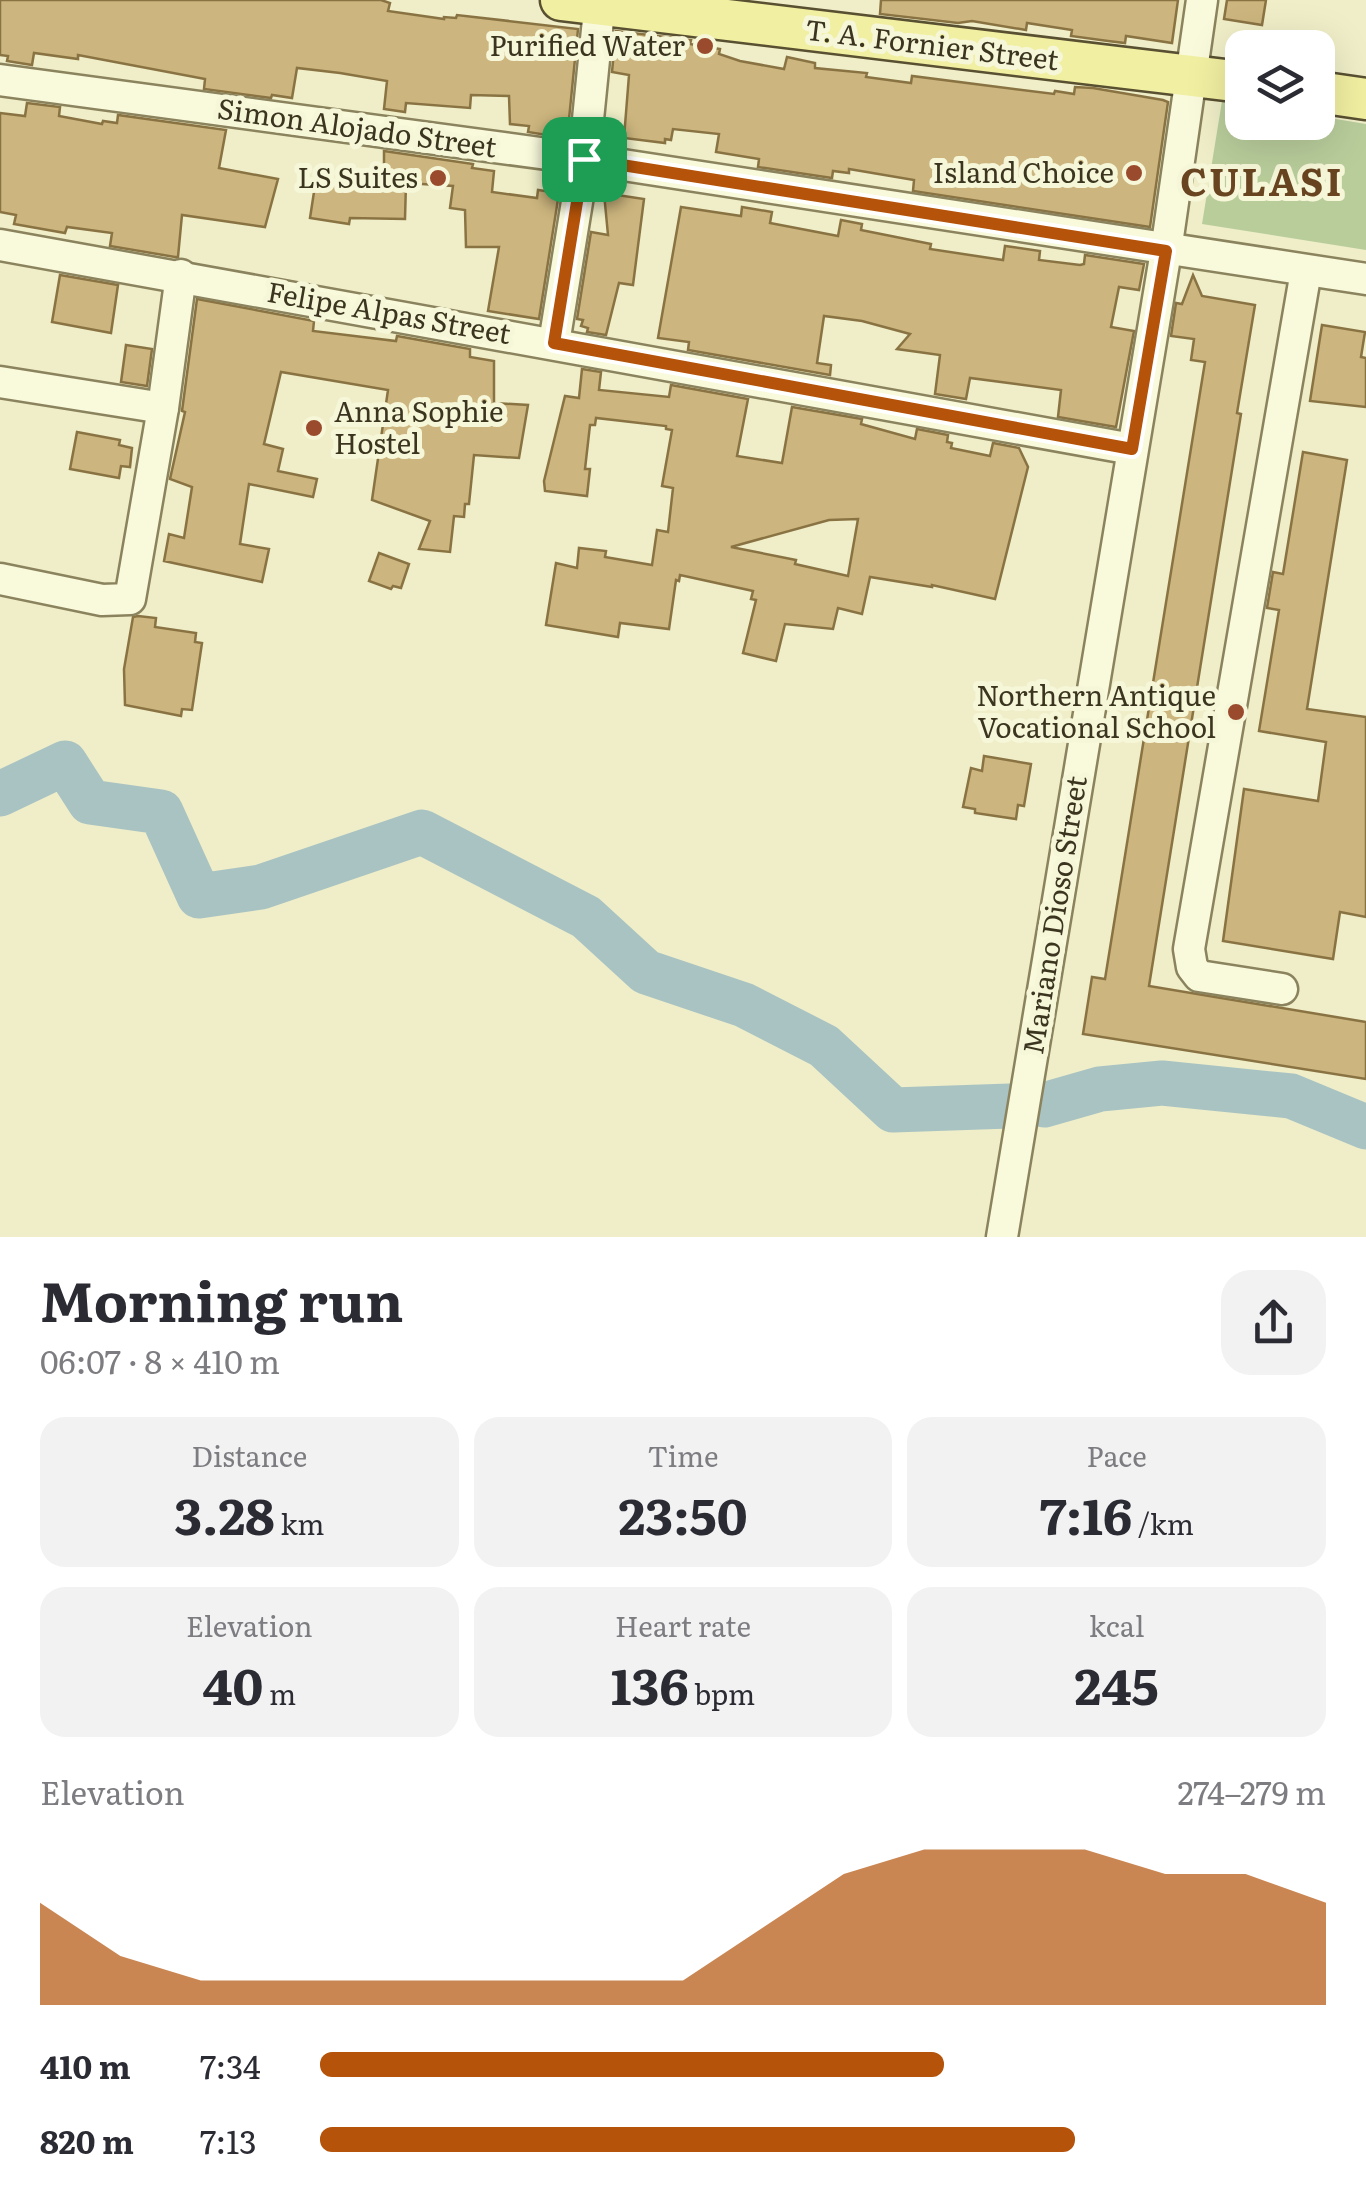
<!DOCTYPE html>
<html lang="en">
<head>
<meta charset="utf-8">
<style>
	:root { --surface:#fff; --page:#f2f2f3; --text:#2b2b33; --muted:#7c7c81; --accent:#b45309 }
	body { margin:0; font-family:Literata,serif; background:var(--page); color:var(--text); height:100vh; display:flex; flex-direction:column; font-size:38px; white-space:nowrap }
	* { box-sizing:border-box; margin:0 }
	p { font-size:32px; color:var(--muted) }
	.icon { flex:none; width:55px; height:55px; fill:none; stroke:currentColor; stroke-width:2; stroke-linecap:round; stroke-linejoin:round }
	.map { position:relative; height:1237px; overflow:hidden }
	.details { display:flex; flex-direction:column; background:var(--surface); flex:1 }
	.details>* { flex:none }
	.fabs { position:absolute; left:1225px; top:30px; display:grid; gap:20px }
	.fabs a { display:grid; place-items:center; width:110px; height:110px; border-radius:20px; background:var(--surface); box-shadow:0 10px 40px #0002; font-size:50px }
	.pin { position:absolute; display:grid; place-items:center; width:85px; height:85px; color:#fff; margin:-42px; border-radius:20px; box-shadow:0 5px 15px #0006 }
	.round { display:grid; place-items:center; flex:none; width:105px; height:105px; border-radius:30px; background:var(--page) }
	.summary { display:flex; align-items:center; justify-content:space-between; height:170px; padding:0 40px }
	h1 { font-size:55px; font-weight:700; line-height:75px }
	.stats { display:grid; grid-template-columns:repeat(3,1fr); gap:15px; height:170px; padding:10px 40px }
	.stats div { display:grid; align-content:center; border-radius:25px; background:var(--page); text-align:center }
	.stats b { font-size:50px; font-weight:700 }
	.stats small { font-size:28px; font-weight:400 }
	.stats p { font-size:28px }
	.chart { height:280px; padding:20px 40px }
	.chart p { display:flex; justify-content:space-between }
	.chart svg { width:100%; height:180px; margin-top:10px; fill:var(--accent); opacity:.7 }
	ul { padding:0 40px; list-style:none; font-size:32px }
	li { display:grid; grid-template-columns:160px 120px 1fr; align-items:center; height:75px }
	li i { height:25px; border-radius:12px; background:var(--accent) }
	.map>svg:first-child { display:block }
</style>
</head>
<body>
<div class="map">
<svg width="1366" height="1237" viewBox="0 0 1366 1237">
	<rect width="100%" height="100%" fill="#efeec8"/>
	<polygon fill="#b9cd9b" points="1222,101 1242,104 1242,122 1318,122 1318,116 1366,124 1366,250 1202,224"/>
	<g fill="none" stroke-linecap="round" stroke-linejoin="round">
		<g stroke="#a9c3c3" stroke-width="45">
			<polyline points="0,794 65,763 90,802 161,812 199,896 261,887 422,832 586,917 646,972 744,1005 824,1046 893,1110 1010,1106"/>
			<polyline points="1044,1105 1100,1089 1162,1083 1291,1096 1366,1127"/>
		</g>
	</g>
	<g fill="#ccb57e" stroke="#8a7343" stroke-width="2.5" fill-rule="evenodd">
		<polygon points="0,0 381,0 390,3 388,11 444,19 444,17 456,18 457,15 578,29 568,129 565,136 559,137 528,132 529,126 510,124 509,96 471,95 470,108 406,103 405,112 384,109 387,81 340,73 297,68 292,98 272,95 271,98 204,89 205,79 78,55 78,59 34,53 32,65 7,61 8,56 0,55"/>
		<polygon points="881,0 1178,0 1172,43 1126,36 1125,43 1108,41 1071,36 1072,30 1027,23 1026,30 972,21 958,23 880,14"/>
		<polygon points="1227,0 1266,0 1262,25 1224,19"/>
		<polygon points="616,31 691,40 690,44 720,49 719,54 740,61 784,69 787,57 815,63 815,68 867,73 866,77 911,83 912,76 1054,94 1055,91 1074,94 1075,87 1093,88 1163,100 1168,102 1150,227 913,191 914,180 849,169 849,173 833,171 832,178 758,167 759,159 716,152 719,134 673,129 671,140 665,139 665,143 624,138 629,75 612,72"/>
		<polygon points="27,103 60,107 59,116 102,124 103,121 117,123 118,115 226,130 219,168 278,179 265,227 182,215 178,257 175,257 110,246 112,233 67,227 65,233 14,224 16,215 0,212 0,113 25,116"/>
		<polygon points="384,151 473,164 472,168 494,171 492,192 537,198 538,190 559,193 539,319 488,311 499,247 466,247 465,210 450,208 453,186 406,183 405,219 350,218 349,224 310,218 316,179 384,190"/>
		<polygon points="604,193 644,199 633,285 619,283 606,335 587,332 588,328 581,326 583,320 577,319 591,232 608,235"/>
		<polygon points="681,207 741,216 742,207 772,212 770,223 838,236 841,220 862,224 861,230 931,244 930,249 1003,260 1005,246 1040,251 1039,260 1080,265 1084,264 1085,255 1144,264 1139,290 1119,287 1111,327 1134,331 1116,427 1058,417 1061,390 970,378 966,399 935,394 940,355 897,349 910,334 862,321 824,316 817,363 831,365 830,375 688,350 689,342 658,338"/>
		<polygon points="60,275 118,285 111,333 52,322"/>
		<polygon points="1193,275 1202,296 1255,305 1237,413 1241,414 1149,986 1366,1022 1366,1079 1083,1034 1092,977 1105,979 1205,362 1191,360 1194,339 1171,336 1176,303 1182,304"/>
		<polygon points="197,299 314,321 313,331 396,341 397,336 470,349 470,357 494,361 494,403 528,405 519,458 474,455 469,504 465,504 464,517 454,516 450,552 419,549 430,521 372,500 388,390 281,372 264,444 283,449 278,471 317,479 313,497 249,484 240,544 269,549 262,582 164,561 169,534 184,538 192,487 170,479 185,412 182,411"/>
		<polygon points="1322,325 1365,332 1361,357 1366,358 1366,407 1310,401"/>
		<polygon points="126,345 152,349 147,386 121,382"/>
		<path d="M582 369 601 372 599 390 669 397 671 385 748 399 737 456 782 463 792 407 862 419 861 424 915 439 917 429 948 435 947 442 952 443 951 448 990 456 993 443 1019 448 1028 467 995 599 932 585V587L870 577 862 614 838 608 833 629 785 624 776 661 743 653 756 600 751 599 753 591 680 575 679 581 676 580 669 629 620 623 618 637 546 625 556 563 577 568 579 548 606 551 605 557 652 565 657 530 668 532 673 488 662 486 672 430 666 429V426L596 418 595 425H590L585 469H590L587 496 545 491 544 481 565 396 579 398ZM858 519 848 576 795 564 796 560 731 547 829 520Z"/>
		<polygon points="77,432 120,440 119,445 132,448 130,467 121,466 119,478 70,469"/>
		<polygon points="1303,452 1347,460 1307,709 1366,717 1366,917 1340,912 1333,959 1223,941 1244,789 1318,801 1326,742 1259,731 1279,610 1267,608 1273,572 1283,574"/>
		<polygon points="379,553 409,564 401,588 393,586 391,589 369,581"/>
		<polygon points="138,616 156,618 155,627 196,633 195,642 202,643 192,710 182,709 181,716 125,705 124,669 133,617"/>
		<polygon points="984,756 1031,764 1024,806 1018,805 1016,819 975,813 975,809 963,807 971,768 982,771"/>
	</g>
	<g fill="none" stroke-linecap="round" stroke-linejoin="round">
		<g stroke="#8b835d" stroke-width="35">
			<g id="minor">
				<polyline points="0,80 584,159 1366,279"/>
				<polyline points="0,245 1132,449"/>
				<polyline points="554,343 584,159 600,0"/>
				<polyline points="0,382 163,408"/>
				<polyline points="0,579 102,600 130,599 163,408 181,275"/>
				<polyline points="1282,989 1199,976 1192,967 1189,949 1306,271"/>
				<polyline points="1002,1237 1166,251 1202,0"/>
			</g>
		</g>
		<g stroke="#594f31" stroke-width="45">
			<g id="major">
				<polyline points="561,0 1242,82"/>
				<polyline points="1318,92 1366,99"/>
			</g>
		</g>
		<use href="#minor" stroke="#f9f9dc" stroke-width="30"/>
		<use href="#major" stroke="#f1efa1" stroke-width="40"/>
	</g>
	<g fill="none" stroke-linecap="round" stroke-linejoin="round">
		<g stroke="#fff" stroke-width="20">
			<polygon id="route" points="584,159 1166,251 1132,449 554,343"/>
		</g>
		<use href="#route" stroke="#b45309" stroke-width="12"/>
	</g>
	<g fill="#9a4b2d" stroke="#f6f6d8" stroke-width="4">
		<circle cx="705" cy="46" r="10"/>
		<circle cx="1134" cy="173" r="10"/>
		<circle cx="438" cy="178" r="10"/>
		<circle cx="314" cy="428" r="10"/>
		<circle cx="1236" cy="712" r="10"/>
	</g>
	<g text-anchor="middle" stroke-width="10" stroke-linejoin="round" paint-order="stroke">
		<g font-size="28" fill="#3b3520" stroke="#f6f6d8">
			<text transform="translate(932 45) rotate(7)" y="10">T. A. Fornier Street</text>
			<text transform="translate(357 128) rotate(8)" y="10">Simon Alojado Street</text>
			<text transform="translate(389 313) rotate(10)" y="10">Felipe Alpas Street</text>
			<text transform="translate(1055 915) rotate(-81)" y="10">Mariano Dioso Street</text>
		</g>
		<g font-size="28" fill="#3b3520" stroke="#f6f6d8" text-anchor="end">
			<text x="685" y="56">Purified Water</text>
			<text x="1114" y="183">Island Choice</text>
			<text x="418" y="188">LS Suites</text>
			<text x="334" y="422" text-anchor="start">Anna Sophie<tspan x="334" dy="32">Hostel</tspan></text>
			<text x="1216" y="706">Northern Antique<tspan x="1216" dy="32">Vocational School</tspan></text>
		</g>
		<g font-size="38" font-weight="bold" letter-spacing="2.5" fill="#684420" stroke="#f6f6d8">
			<text x="1262" y="196">CULASI</text>
		</g>
	</g>
</svg>
<div class="fabs">
<a><svg class="icon" aria-label="layers" viewBox="0 0 24 24"><path d="M12 4l9 5-9 5-9-5zM3 14l9 5 9-5"/></svg></a>
</div>
<div class="pin" style="left:584px;top:159px;background:#1e9e55"><svg class="icon" aria-label="arrive" viewBox="0 0 24 24"><path d="M6 21V4h12l-3 4 3 4H6"/></svg></div>
</div>
<section class="details">
<div class="summary"><div><h1>Morning run</h1><p>06:07 · 8 × 410 m</p></div><a class="round"><svg class="icon" aria-label="share" viewBox="0 0 24 24"><path d="M12 15V3M7 8l5-5 5 5M5 13v7h14v-7"/></svg></a></div>
<div class="stats">
<div><p>Distance</p><b>3.28<small> km</small></b></div>
<div><p>Time</p><b>23:50</b></div>
<div><p>Pace</p><b>7:16<small> /km</small></b></div>
</div>
<div class="stats">
<div><p>Elevation</p><b>40<small> m</small></b></div>
<div><p>Heart rate</p><b>136<small> bpm</small></b></div>
<div><p>kcal</p><b>245</b></div>
</div>
<div class="chart"><p><span>Elevation</span>274–279 m</p>
<svg viewBox="0 0 160 44" preserveAspectRatio="none"><path d="M0 44V19L10 32L20 38L30 38L40 38L50 38L60 38L70 38L80 38L90 25L100 12L110 6L120 6L130 6L140 12L150 12L160 19V44z"/></svg>
</div>
<ul>
<li><b>410 m</b>7:34<i style="width:62%"></i></li>
<li><b>820 m</b>7:13<i style="width:75%"></i></li>
</ul>
</section>
</body>
</html>
